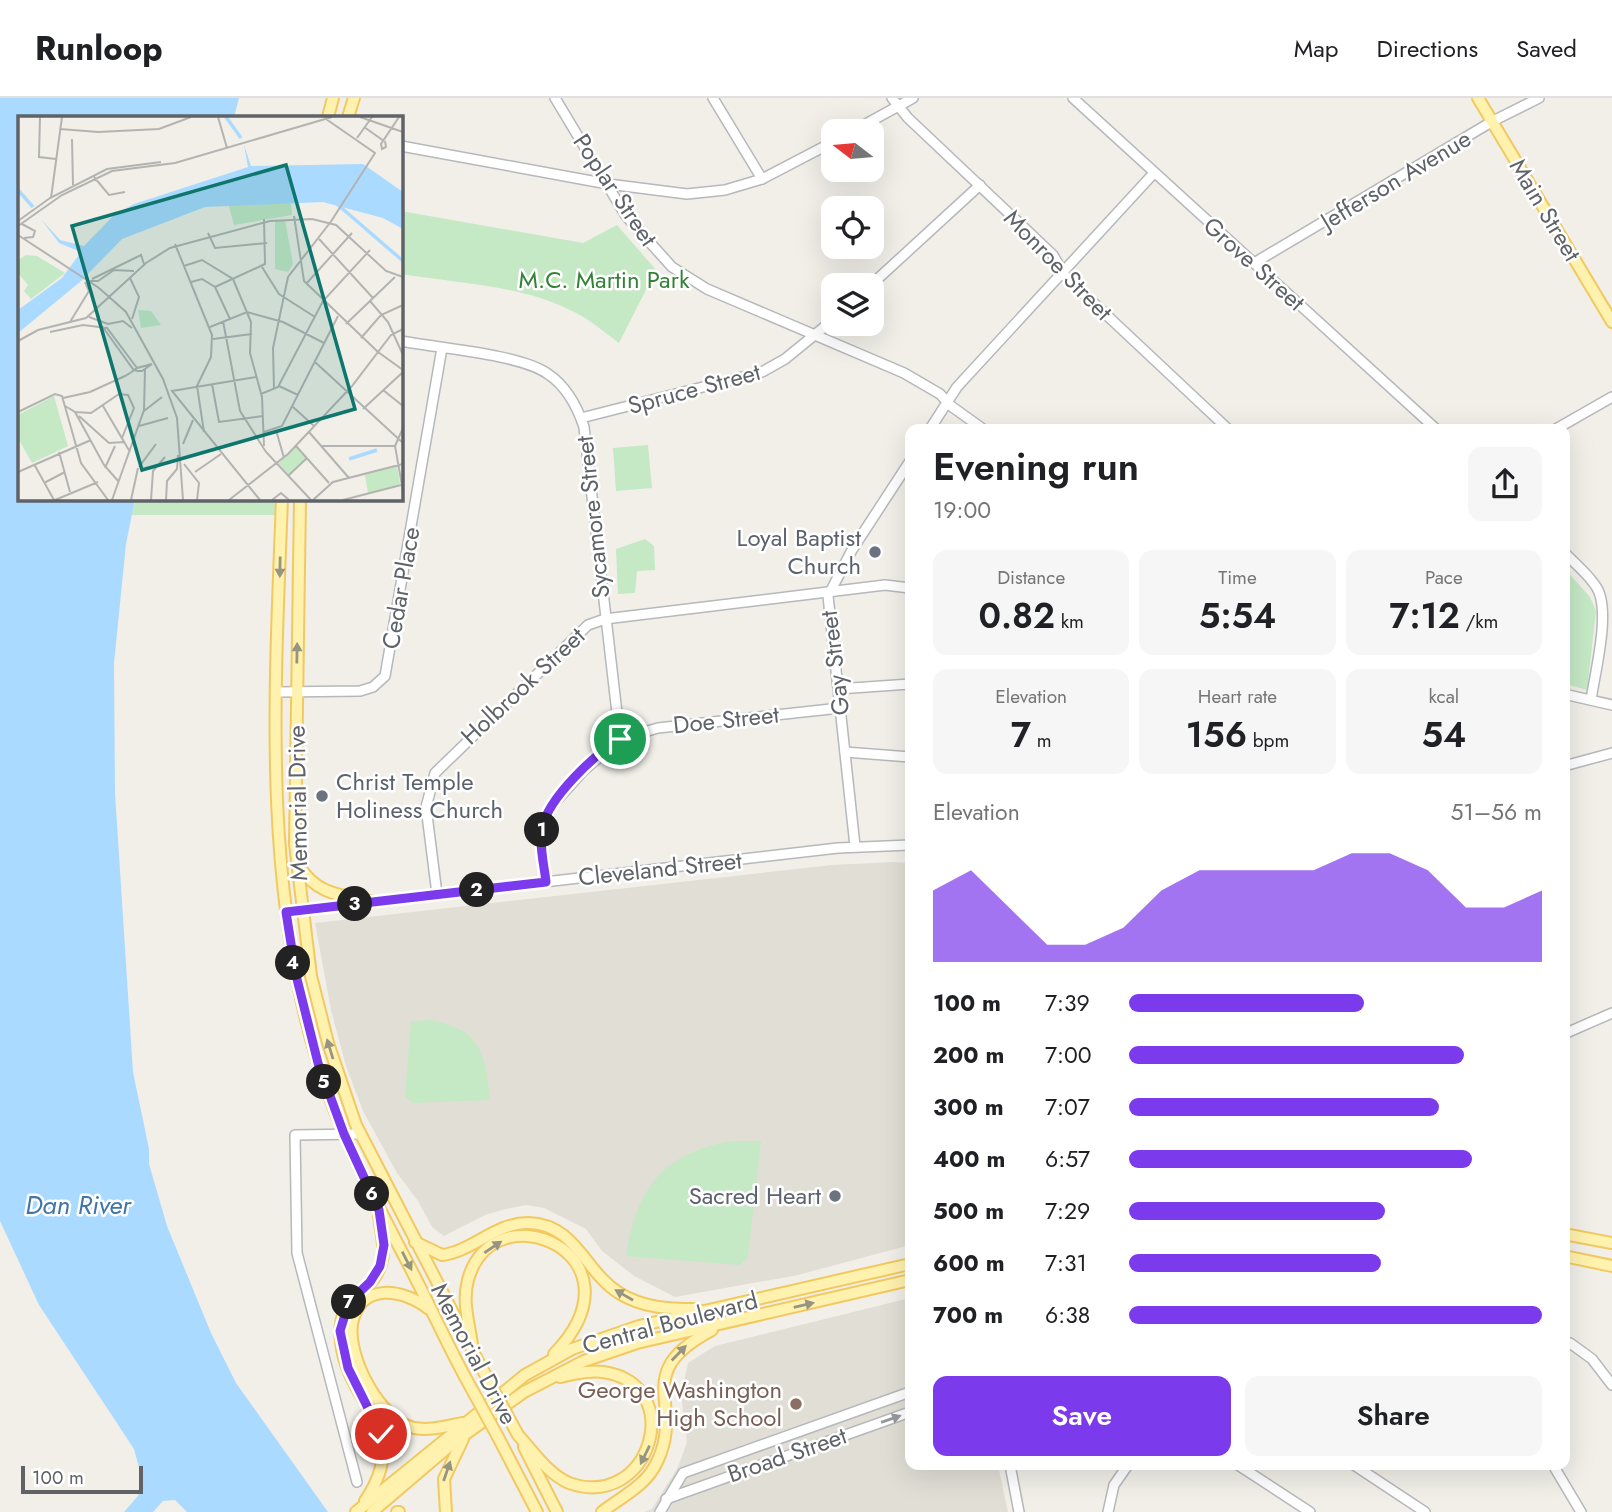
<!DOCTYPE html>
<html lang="en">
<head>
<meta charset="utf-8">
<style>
	:root { --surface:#fff; --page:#f6f6f6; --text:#202124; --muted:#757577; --line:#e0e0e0; --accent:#7c3aed }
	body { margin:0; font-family:Jost,sans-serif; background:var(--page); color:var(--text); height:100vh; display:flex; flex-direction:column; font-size:26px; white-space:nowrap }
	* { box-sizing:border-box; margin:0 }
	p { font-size:23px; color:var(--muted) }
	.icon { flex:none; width:38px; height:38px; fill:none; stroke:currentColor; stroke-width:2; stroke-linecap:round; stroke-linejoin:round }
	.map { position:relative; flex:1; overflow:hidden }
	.drawer { position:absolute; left:905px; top:326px; width:665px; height:1046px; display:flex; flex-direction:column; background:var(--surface); border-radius:14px; box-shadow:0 7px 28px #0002 }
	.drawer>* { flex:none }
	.needle { width:46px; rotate:286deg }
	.fabs { position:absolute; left:821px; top:21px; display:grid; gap:14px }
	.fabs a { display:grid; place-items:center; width:63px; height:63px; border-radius:14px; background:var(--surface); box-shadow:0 7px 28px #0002; font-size:35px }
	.scale { position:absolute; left:21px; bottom:18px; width:122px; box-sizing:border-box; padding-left:7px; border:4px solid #5f6368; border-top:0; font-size:19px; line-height:24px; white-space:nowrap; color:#5f6368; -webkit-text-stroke:5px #fff; paint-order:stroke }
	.pin { position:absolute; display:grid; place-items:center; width:60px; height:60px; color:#fff; margin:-30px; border:4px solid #fff; border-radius:50%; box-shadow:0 2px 7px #0007 }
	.km { position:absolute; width:35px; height:35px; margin:-18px; border-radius:50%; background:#222; color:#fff; font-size:19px; line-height:35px; text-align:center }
	.round { display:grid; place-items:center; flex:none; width:74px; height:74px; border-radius:14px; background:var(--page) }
	.summary { display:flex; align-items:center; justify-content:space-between; height:119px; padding:0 28px }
	h1 { font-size:38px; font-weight:600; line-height:52px }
	.figures { display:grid; grid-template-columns:repeat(3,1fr); gap:10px; height:119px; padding:7px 28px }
	.figures div { display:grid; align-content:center; border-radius:14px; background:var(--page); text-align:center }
	.figures b { font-size:35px; font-weight:600 }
	.figures small { font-size:19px; font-weight:400 }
	.figures p { font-size:19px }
	.chart { height:196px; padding:14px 28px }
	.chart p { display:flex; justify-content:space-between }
	.chart svg { width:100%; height:126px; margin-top:7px; fill:var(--accent); opacity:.7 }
	.cta { display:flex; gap:14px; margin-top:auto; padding:14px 28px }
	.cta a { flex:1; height:80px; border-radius:14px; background:var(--accent); color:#fff; font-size:28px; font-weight:600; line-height:80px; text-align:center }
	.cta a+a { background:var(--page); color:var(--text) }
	ul { padding:0 28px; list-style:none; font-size:23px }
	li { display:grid; grid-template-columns:112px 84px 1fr; align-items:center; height:52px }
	li i { height:18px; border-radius:9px; background:var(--accent) }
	header { display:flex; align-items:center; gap:42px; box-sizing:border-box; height:98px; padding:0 35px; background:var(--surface); border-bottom:2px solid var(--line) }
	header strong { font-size:33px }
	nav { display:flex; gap:38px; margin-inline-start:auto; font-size:24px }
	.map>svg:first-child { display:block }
</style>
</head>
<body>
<header>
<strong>Runloop</strong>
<nav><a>Map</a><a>Directions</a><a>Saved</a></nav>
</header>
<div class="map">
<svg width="1612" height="1414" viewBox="0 0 1612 1414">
	<rect width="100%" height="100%" fill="#f1efe8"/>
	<g fill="#e1ded6">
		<polygon points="894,764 910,765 910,1147 798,1177 675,1199 634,1178 602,1153 586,1131 544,1110 526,1107 506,1111 485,1117 444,1138 432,1129 418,1103 397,1075 363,1013 346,968 331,912 315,825 832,767"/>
		<polygon points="910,1200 910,1367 998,1367 1008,1414 644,1414 652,1411 678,1369 687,1344 681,1296 688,1265 715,1248"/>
	</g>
	<g fill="#c5e8c5">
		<path d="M401 113 583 145 617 127 656 172 619 245C603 233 588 220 570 212 520 187 455 185 401 176Z"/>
		<polygon points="648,347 652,390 616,393 613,350"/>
		<polygon points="136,401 276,401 275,417 131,417"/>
		<polygon points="645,441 654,448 655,472 637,473 635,495 618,496 616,451"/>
		<polygon points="1564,470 1590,499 1596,513 1587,592 1565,586"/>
		<path d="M431 922C481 932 485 955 490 1002L413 1005 405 998 411 923Z"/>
		<path d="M733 1043H761L748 1159 740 1167 626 1158C636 1090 664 1054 733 1043Z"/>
	</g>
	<polygon fill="#aadaff" points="0,0 239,0 234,19 19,19 19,401 135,401 126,446 114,565 115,695 133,974 149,1051 149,1066 167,1128 211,1235 236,1285 328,1414 187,1414 175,1402 163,1403 153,1414 124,1414 138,1398 143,1384 134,1351 39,1207 0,1123"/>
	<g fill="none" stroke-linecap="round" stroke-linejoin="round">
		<g stroke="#b5b8bc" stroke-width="12">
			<g id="minor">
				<polyline points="555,0 626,118 672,169 707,191 904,275 940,296 951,308 983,331"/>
				<polyline points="713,0 762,81"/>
				<polyline points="892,0 908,20 1053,157 1065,178 1228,331"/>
				<polyline points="1073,0 1436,331"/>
				<polyline points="853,33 913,0"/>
				<polyline points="401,48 608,86 687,96 725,92 762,81 833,44"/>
				<polyline points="1254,165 1493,23 1539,0"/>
				<polyline points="871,187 980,87"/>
				<path d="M401 243C437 250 520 256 548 276 566 288 577 308 584 329L620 641"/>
				<polyline points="581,320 762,274 785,261 833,222"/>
				<polyline points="930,331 957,289 1154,75"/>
				<polyline points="1556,331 1612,299"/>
				<path d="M1564 454C1575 466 1591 478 1598 492 1610 517 1595 574 1591 602"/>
				<polyline points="838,591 910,586"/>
				<polyline points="278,594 360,593 373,589 385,578 442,250"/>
				<polyline points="1564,596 1612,607"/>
				<polyline points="845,654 910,659"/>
				<polyline points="1564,668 1612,655"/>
				<polyline points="855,748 828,498 852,452 910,363"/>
				<polyline points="546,784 541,740 550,710 583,673 620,641 658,630 840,610"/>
				<polyline points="437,796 426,709 435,675 588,527 605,521 885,487 910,490"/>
				<polyline points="286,814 838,750 910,747"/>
				<polyline points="1564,936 1612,915"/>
				<polyline points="1570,1245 1592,1261 1612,1287"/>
				<polyline points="1010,1367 1019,1414"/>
				<polyline points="1238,1367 1310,1414"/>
				<polyline points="1354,1367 1425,1414"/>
				<polyline points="1553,1367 1581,1414"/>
				<polyline points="357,1384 297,1155 295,1037 360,1036"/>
				<polyline points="666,1401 910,1314"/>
				<polyline points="660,1414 683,1375 910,1294"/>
				<polyline points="1108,1414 1114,1387 1128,1367"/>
			</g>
		</g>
		<g stroke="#f2c960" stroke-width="14">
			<g id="major">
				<polyline points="1478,0 1612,224"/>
				<polyline points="328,19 333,0"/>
				<polyline points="348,19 354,0"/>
				<path d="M282 401C275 588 262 783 318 965 339 1033 371 1095 404 1158 425 1197 443 1238 464 1277"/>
				<polyline points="300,401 295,746 311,878 328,945 356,1027 479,1265"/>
				<path d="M299 767C315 797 344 798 374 804"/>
				<polyline points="1564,1136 1612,1145"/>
				<path d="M415 1144 442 1157C473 1153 495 1125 528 1125 576 1126 584 1173 619 1195 643 1210 669 1211 697 1211"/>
				<polyline points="1564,1158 1612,1168"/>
				<path d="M429 1211C404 1191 360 1183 352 1226 347 1259 380 1322 414 1330 430 1333 447 1328 462 1325"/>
				<path d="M472 1246C469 1225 462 1203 468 1182 493 1089 650 1157 554 1256"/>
				<path d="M518 1337C533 1353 548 1376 569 1385 651 1414 688 1286 603 1274 589 1272 574 1276 560 1279"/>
				<polyline points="498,1339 537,1414"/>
				<polyline points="524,1349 557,1414"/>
				<path d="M365 1403C414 1330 348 1309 341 1244 335 1197 371 1199 381 1166 386 1150 381 1135 379 1118"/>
				<polyline points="356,1414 525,1277 572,1251 639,1228 910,1166"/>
				<polyline points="372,1414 453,1345 524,1294 584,1263 637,1245 910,1182"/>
				<polyline points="397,1414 399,1414"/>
				<polyline points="446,1414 444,1381 463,1341"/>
				<path d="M602 1414C621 1399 646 1388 657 1364 686 1304 629 1276 712 1232"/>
			</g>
		</g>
		<use href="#minor" stroke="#fff" stroke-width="9"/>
		<use href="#major" stroke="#fff2af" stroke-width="10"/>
		<g stroke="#f2c960" stroke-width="14" stroke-linecap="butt">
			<g id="major-bridge">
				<polyline points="479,1265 518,1337"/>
				<polyline points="464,1277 498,1339"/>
			</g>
		</g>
		<use href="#major-bridge" stroke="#fff2af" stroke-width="10"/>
	</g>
	<defs><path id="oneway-solid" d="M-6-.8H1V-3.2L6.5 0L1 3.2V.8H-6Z" transform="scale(1.75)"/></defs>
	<g fill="#979581">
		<use href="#oneway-solid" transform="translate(280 469) rotate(91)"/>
		<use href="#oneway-solid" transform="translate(297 555) rotate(-89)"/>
		<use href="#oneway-solid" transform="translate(330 951) rotate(-107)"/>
		<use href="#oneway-solid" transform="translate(493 1149) rotate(-34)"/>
		<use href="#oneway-solid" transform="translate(407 1163) rotate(63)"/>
		<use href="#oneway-solid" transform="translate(624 1197) rotate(-150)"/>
		<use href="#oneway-solid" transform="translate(804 1207) rotate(-13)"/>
		<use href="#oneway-solid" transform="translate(679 1255) rotate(-46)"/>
		<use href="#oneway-solid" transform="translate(645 1357) rotate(116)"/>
		<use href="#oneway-solid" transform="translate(447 1373) rotate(-71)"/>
	</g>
	<use fill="#979a9d" href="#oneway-solid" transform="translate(891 1321) rotate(-19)"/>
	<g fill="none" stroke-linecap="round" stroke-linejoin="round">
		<g stroke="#fff" stroke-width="14">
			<path id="route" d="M381 1336 348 1270 340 1233 349 1204 370 1184 380 1168 384 1147 379 1112 344 1036 318 965 296 877 286 814 546 784C544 766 539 748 542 730 548 700 595 656 620 641"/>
		</g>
		<use href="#route" stroke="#7c3aed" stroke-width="9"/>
	</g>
	<g fill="#6b7280" stroke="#fff" stroke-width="2.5">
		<circle cx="875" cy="454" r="7"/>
		<circle cx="322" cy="698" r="7"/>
		<circle cx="835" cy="1098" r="7"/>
	</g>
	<circle fill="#8d6e63" stroke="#fff" stroke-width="2.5" cx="796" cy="1306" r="7"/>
	<g text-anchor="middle" stroke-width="5" stroke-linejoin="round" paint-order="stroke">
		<g font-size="24" fill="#5f6368" stroke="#fff">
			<text transform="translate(1396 82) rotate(-31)" y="8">Jefferson Avenue</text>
			<text transform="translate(615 92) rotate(56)" y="8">Poplar Street</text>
			<text transform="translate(1545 112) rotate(59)" y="8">Main Street</text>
			<text transform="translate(1254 166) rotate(42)" y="8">Grove Street</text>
			<text transform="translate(1058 167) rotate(46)" y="8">Monroe Street</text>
			<text transform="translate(694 291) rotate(-15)" y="8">Spruce Street</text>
			<text transform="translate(593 419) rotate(-96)" y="8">Sycamore Street</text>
			<text transform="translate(401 490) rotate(-80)" y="8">Cedar Place</text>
			<text transform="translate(835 565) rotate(-97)" y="8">Gay Street</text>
			<text transform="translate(523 588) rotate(-43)" y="8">Holbrook Street</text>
			<text transform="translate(726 622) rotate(-6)" y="8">Doe Street</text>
			<text transform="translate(298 705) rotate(-91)" y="8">Memorial Drive</text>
			<text transform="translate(660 771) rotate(-6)" y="8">Cleveland Street</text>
			<text transform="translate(670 1225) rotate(-15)" y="8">Central Boulevard</text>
			<text transform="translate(474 1256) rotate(62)" y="8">Memorial Drive</text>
			<text transform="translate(787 1357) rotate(-19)" y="8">Broad Street</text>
		</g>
		<g font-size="24" fill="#348238" stroke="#fff">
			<text x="604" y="190">M.C. Martin Park</text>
		</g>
		<g font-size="24" fill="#5b616d" stroke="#fff" text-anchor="end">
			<text x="861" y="448">Loyal Baptist<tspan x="861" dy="28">Church</tspan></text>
			<text x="336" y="692" text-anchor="start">Christ Temple<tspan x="336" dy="28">Holiness Church</tspan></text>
			<text x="821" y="1106">Sacred Heart</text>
		</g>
		<g font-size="24" fill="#785e54" stroke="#fff" text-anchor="end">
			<text x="782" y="1300">George Washington<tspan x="782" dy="28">High School</tspan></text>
		</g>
		<g font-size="26" font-style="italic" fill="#4174aa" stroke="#fff">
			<text x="78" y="1116">Dan River</text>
		</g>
	</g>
	<g transform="translate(18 18)">
		<rect width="385" height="385" fill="#f1efe8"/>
		<path d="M273 86 274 99 216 109 210 87ZM267 104 275 148 270 156 257 153V105ZM8 139 19 140 47 157 13 183 6 175 10 169 0 157V144ZM120 194 133 195 143 209 123 212ZM36 280 50 330 14 347 0 322V299ZM278 330 289 342 271 359 260 347ZM379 350 382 368 350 377 347 359Z" fill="#c5e8c5"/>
		<path d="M226 29 233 50 345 48 385 76V113L365 102 305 86 187 91 104 123 62 166 0 217V194L44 162 63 136 41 127 23 103 42 124 66 130 96 99 116 88 230 51Z" fill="#aadaff"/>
		<path fill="none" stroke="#aadaff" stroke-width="3.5" d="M208 1 223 22M0 74 15 91M319 88 385 145M331 343 359 334"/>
		<path fill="none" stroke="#b3b3b1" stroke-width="2" d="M22 1 21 41 38 43M200 1 209 32M342 1 385 16M308 3 357 37 312 107M346 11 366 25M42 13 80 16 141 13 173 1M339 22 354 1M54 23 55 69M367 25 368 31 364 33 363 28 381 1M76 61 91 79 107 76M33 82 44 1M276 100 286 165 360 236M0 105 32 82 89 53 143 46M4 108 17 115 15 121 6 122M0 110 44 79 94 55 157 47 314 1M190 117 197 132 249 127M0 119 81 172 108 196 145 263 159 302 165 384M301 123 355 182M157 128 194 219 193 241 179 270 186 316M166 150 184 144 215 163 233 206 232 237 244 281 246 330M244 151 261 178 297 201M112 162 121 181 114 203M74 163 123 139 126 148M72 165H80L96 154 116 155M173 166 184 163 197 171 212 203M288 168 334 117M197 171 247 148 246 103M352 185 370 206 385 239M71 201 90 208 105 205 114 212M205 205 222 295 248 336 293 384M52 206 71 175 67 166M328 208 377 161M192 211 229 196 265 206 306 227M32 216 65 209 89 212 119 252M343 222 363 199 385 189M195 223 234 218M0 225 20 214 68 202 128 147 152 132 252 105 294 103 318 109 368 155 385 161M360 236 385 254M297 246 385 327M238 261 154 275 242 384M194 268 201 306 245 300M261 270 280 279M256 273 255 232 270 161 311 108M365 274 385 290M243 278 260 271 305 185 352 134M45 282 72 276 107 260 112 257 115 255 116 254 119 252 134 248 124 255H120L116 254 115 253 84 210M47 290 57 296 86 349 101 366M85 290 112 336M275 291 296 310M345 293 385 256M126 295 144 281M0 296 37 278 44 280 63 347 90 384M57 296 73 297 101 278 110 279 116 292 104 322M61 300 91 327 107 326M121 310 150 302M385 312 377 330 385 375M258 314 266 342M246 316 264 310 320 200M291 316 331 362M165 328 175 304M278 330 311 367M303 330H377M41 336 52 376M16 348 36 384M166 348 181 367 179 384M121 351 138 328M87 352 97 330M0 356 73 324M177 356 203 338M271 359 289 342M26 367 47 356M37 384 80 366M94 384 126 294 127 253M113 384 120 352M133 384 135 355 147 341M148 384 149 365 159 353 160 339M211 384 270 338 334 270 373 219 385 213M254 384 263 377 271 384M295 384 315 366 385 348M325 384 383 369"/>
		<path fill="#0f766e" fill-opacity="0.15" stroke="#0f766e" stroke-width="3.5" d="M268 49 337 293 124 354 54 110Z"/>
		<rect width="385" height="385" fill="none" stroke="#5f6368" stroke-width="3.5"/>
	</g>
</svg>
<div class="fabs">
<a><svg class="needle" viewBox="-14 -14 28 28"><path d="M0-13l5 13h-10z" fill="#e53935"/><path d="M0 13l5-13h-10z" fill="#757577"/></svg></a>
<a><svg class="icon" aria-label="locate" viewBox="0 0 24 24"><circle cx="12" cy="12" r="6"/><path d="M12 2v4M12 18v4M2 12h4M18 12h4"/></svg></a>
<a><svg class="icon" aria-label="layers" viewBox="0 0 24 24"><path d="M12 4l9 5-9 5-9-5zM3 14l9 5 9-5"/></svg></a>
</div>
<div class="scale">100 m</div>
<div class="pin" style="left:620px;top:641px;background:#1e9e55"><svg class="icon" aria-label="arrive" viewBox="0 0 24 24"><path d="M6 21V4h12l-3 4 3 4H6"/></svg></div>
<div class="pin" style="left:381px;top:1336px;background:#d93025"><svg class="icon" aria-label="check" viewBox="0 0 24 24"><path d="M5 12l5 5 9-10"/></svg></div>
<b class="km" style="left:542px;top:732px">1</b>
<b class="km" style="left:477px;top:792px">2</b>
<b class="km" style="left:355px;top:806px">3</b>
<b class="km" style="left:293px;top:865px">4</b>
<b class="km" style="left:324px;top:984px">5</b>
<b class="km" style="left:372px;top:1096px">6</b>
<b class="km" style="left:349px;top:1204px">7</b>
<section class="drawer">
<div class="summary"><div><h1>Evening run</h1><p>19:00</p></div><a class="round"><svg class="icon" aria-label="share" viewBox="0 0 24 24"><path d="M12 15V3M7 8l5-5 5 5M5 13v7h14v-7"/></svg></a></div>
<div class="figures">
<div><p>Distance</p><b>0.82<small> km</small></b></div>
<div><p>Time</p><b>5:54</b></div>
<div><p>Pace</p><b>7:12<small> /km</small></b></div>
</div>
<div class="figures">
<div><p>Elevation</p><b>7<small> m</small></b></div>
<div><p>Heart rate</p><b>156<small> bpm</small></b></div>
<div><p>kcal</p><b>54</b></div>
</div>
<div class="chart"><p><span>Elevation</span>51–56 m</p>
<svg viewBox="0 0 160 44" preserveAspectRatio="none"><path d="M0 44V19L10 12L20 25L30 38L40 38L50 32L60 19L70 12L80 12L90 12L100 12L110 6L120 6L130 12L140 25L150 25L160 19V44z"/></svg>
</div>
<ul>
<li><b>100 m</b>7:39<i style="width:57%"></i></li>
<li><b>200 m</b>7:00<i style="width:81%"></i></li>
<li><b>300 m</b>7:07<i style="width:75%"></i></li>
<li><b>400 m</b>6:57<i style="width:83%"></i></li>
<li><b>500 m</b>7:29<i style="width:62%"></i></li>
<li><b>600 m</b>7:31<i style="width:61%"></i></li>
<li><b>700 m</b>6:38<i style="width:100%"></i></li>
</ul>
<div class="cta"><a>Save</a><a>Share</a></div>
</section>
</div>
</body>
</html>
